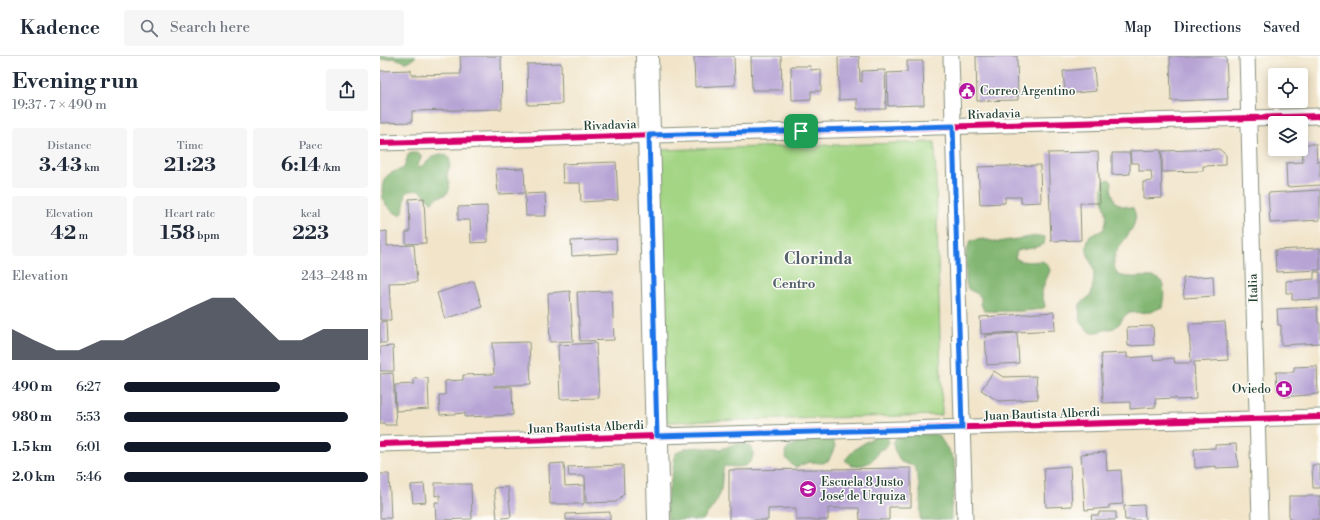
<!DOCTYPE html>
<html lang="en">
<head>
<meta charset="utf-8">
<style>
	:root { --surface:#fff; --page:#f6f6f7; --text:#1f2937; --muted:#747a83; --line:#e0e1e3; --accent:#111827 }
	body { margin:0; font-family:"Libre Bodoni",serif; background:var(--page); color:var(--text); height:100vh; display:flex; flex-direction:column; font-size:15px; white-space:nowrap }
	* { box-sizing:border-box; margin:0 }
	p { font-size:13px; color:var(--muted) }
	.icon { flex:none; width:22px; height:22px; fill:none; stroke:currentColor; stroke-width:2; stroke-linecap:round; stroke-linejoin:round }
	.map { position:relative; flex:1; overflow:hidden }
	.side { display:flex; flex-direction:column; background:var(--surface); width:380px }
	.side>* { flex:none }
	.buttons { position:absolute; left:888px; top:12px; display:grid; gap:8px }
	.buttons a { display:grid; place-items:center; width:40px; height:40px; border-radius:4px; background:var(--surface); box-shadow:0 2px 10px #0003; font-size:20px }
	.pin { position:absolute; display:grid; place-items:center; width:34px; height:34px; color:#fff; margin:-17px; border-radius:8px; box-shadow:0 2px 6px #0006 }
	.round { display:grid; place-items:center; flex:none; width:42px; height:42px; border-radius:4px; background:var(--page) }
	.summary { display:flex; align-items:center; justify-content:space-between; height:68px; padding:0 12px }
	h1 { font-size:22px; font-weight:700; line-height:30px }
	.metrics { display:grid; grid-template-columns:repeat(3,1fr); gap:6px; height:68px; padding:4px 12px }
	.metrics div { display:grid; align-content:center; border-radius:4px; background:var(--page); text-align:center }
	.metrics b { font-size:20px; font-weight:700 }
	.metrics small { font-size:11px; font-weight:400 }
	.metrics p { font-size:11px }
	.chart { height:112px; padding:8px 12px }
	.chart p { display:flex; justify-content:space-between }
	.chart svg { width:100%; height:72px; margin-top:4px; fill:var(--accent); opacity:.7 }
	ul { padding:0 12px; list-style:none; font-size:13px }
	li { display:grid; grid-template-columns:64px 48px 1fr; align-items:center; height:30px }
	li i { height:10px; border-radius:5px; background:var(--accent) }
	header { display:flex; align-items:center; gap:24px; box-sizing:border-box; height:56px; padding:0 20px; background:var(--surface); border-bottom:1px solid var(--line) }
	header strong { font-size:19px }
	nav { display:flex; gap:22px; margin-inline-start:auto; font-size:14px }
	.search { width:280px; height:36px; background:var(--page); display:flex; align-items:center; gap:10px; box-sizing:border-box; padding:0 14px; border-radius:4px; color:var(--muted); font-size:15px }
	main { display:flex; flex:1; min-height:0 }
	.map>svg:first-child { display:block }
</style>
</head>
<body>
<header>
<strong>Kadence</strong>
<div class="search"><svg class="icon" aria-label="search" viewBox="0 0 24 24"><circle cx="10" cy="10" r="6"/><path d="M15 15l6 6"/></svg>Search here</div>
<nav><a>Map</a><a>Directions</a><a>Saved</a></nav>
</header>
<main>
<section class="side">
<div class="summary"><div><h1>Evening run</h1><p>19:37 · 7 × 490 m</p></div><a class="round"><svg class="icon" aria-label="share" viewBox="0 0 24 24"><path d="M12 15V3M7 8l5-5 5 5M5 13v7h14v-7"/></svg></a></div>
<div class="metrics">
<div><p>Distance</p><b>3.43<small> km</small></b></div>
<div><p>Time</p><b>21:23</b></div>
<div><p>Pace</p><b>6:14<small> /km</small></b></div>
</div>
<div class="metrics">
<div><p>Elevation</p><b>42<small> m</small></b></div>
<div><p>Heart rate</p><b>158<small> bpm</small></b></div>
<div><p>kcal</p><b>223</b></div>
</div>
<div class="chart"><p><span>Elevation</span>243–248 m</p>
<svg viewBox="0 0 160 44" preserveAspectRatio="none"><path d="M0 44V25L10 32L20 38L30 38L40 32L50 32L60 25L70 19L80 12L90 6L100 6L110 19L120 32L130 32L140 25L150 25L160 25V44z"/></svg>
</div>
<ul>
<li><b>490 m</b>6:27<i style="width:64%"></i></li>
<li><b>980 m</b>5:53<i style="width:92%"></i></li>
<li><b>1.5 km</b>6:01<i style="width:85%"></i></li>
<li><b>2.0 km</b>5:46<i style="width:100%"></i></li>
</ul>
</section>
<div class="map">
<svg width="940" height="464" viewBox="0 0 940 464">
	<rect width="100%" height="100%" fill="#fdfcf7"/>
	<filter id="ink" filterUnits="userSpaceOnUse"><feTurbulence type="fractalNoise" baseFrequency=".025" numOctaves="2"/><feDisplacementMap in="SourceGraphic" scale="8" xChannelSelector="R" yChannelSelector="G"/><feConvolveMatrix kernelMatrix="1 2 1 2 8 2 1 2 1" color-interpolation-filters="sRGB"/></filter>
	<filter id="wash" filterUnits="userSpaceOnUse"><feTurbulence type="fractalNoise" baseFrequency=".012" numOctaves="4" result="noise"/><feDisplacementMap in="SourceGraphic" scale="16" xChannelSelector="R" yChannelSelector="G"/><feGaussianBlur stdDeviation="0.9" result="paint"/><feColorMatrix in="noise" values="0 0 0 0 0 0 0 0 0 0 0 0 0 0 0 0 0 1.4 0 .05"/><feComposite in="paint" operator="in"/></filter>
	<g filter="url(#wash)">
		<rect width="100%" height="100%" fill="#f1e4c9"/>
		<polygon fill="#a3d584" stroke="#61895c" points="555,86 562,359 285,366 278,94"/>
		<g fill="#82b672" stroke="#507a53">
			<polygon points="0,0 36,0 33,3 27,6 14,2 0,4"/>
			<path d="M31 97H38L41 99V102L38 109 40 111C48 107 57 93 67 100 70 102 70 105 70 108 70 112 68 114 67 118 67 124 72 128 68 136 65 141 57 139 52 146L50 145 40 134 29 135 26 137 23 157 19 159C13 156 8 152 5 147 1 140 1 125 7 120 12 115 19 115 24 112L28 99Z"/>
			<path d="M729 123 732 126 731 133 735 146 742 150 753 152C766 177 720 192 738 219 764 227 791 206 782 251L770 256 748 257 743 262 739 268 734 272 712 277C701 271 698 261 700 248L711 239C712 233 714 226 714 220 714 204 701 198 710 180L723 174C728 163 727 159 724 148 722 141 722 132 724 125Z"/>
			<path d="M658 180 665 181 664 188C655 193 646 192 637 195L635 202 641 205 649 206 662 205 667 208 670 214C668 221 662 230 662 238 662 242 665 246 665 251 653 257 619 255 604 255L601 248V241L596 237 588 233 586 227V198L590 185 603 183 617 186Z"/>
			<path d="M500 377 507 379 509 386 505 392 499 394C493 407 485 410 472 410L465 404 475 393Z"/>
			<path d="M553 378 559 380 574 403 575 431 571 451V464H540C541 446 541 427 534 410L521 406 514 393 513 386 518 380Z"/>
			<path d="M430 381 452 382 455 390 449 404 443 407 429 406 416 411C409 407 406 404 405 396L410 390 417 388Z"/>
			<path d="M366 388C368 389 370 390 371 392 376 399 371 408 364 410 358 412 351 410 344 410 341 419 343 429 340 438 338 442 335 448 332 452 329 456 325 459 323 464H288L286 447 292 419 295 398C311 387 320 393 338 393 344 393 348 390 353 389 357 388 362 388 366 388Z"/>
		</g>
		<g id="blocks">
			<g fill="#b7a4d5">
				<polygon points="80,0 121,0 122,53 32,55 32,66 0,67 0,15 31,14 31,19 81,18"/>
				<polygon points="314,0 354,0 355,29 315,31"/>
				<polygon points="371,0 401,0 402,34 372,34"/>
				<polygon points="479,0 480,26 482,26 482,15 505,14 506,53 477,53 477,43 459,44 458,1"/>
				<polygon points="596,0 637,0 638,44 597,45"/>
				<polygon points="790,0 846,0 848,43 791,45"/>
				<polygon points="527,5 543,5 544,49 508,50 507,17 527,16"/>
				<polygon points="181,7 182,48 148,49 147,8"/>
				<polygon points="411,10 430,10 431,14 441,13 441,35 431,35 431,43 412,44"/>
				<polygon points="714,12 716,35 685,38 683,15"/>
				<polygon points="922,88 936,88 937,106 940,105 940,129 907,131 906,107 923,106"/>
				<polygon points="839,93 846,99 846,109 823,110 823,115 782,116 782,95"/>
				<polygon points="781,94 782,142 763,143 763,126 772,125 771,115 759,115 759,107 751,107 750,95"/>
				<polygon points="718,96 720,147 700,147 701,184 671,185 668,97"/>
				<polygon points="732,97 750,97 750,118 732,119"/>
				<polygon points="236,106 238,144 201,146 200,127 183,127 182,108"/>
				<polygon points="660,109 661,146 641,147 641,141 625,141 625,147 600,148 598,111"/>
				<polygon points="144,112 145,137 118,138 116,113"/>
				<polygon points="940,134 940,164 890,167 888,137"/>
				<polygon points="165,137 166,160 146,160 145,138"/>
				<polygon points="44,142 46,187 26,188 26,176 30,176 29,143"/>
				<polygon points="107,150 108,186 91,187 90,164 78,164 78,151"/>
				<polygon points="7,175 7,190 34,189 37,226 9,227 11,264 0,264 0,176"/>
				<polygon points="236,183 237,197 192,200 191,185"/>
				<polygon points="940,192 940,214 896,216 895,194"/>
				<polygon points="934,216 940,216 940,243 912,244 912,237 906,237 906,225 934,223"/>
				<polygon points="833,220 834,240 804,242 803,222"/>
				<polygon points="94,225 102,251 65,263 57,237"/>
				<polygon points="190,235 193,285 170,286 168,237"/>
				<polygon points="232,235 234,284 200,285 197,236"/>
				<polygon points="937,251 938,267 940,267 940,287 901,289 901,269 898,269 897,253"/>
				<polygon points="674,256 675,274 601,278 600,261"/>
				<polygon points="6,265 7,287 0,287 0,266"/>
				<polygon points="845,266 848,304 814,306 816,343 797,344 796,342 775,343 776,351 750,353 750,346 723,347 721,298 747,297 747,302 773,300 773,304 794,302 795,307 811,307 809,268"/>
				<polygon points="773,270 774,289 748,290 747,271"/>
				<polygon points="637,277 639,307 607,309 605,279"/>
				<polygon points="149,286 151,328 114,330 114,331 132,331 133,359 85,361 85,357 60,359 59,339 65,339 65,325 83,324 83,319 114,318 112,287"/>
				<polygon points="216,287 219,342 180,343 178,289"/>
				<polygon points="13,290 14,315 0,315 0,291"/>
				<polygon points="937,310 938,338 904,341 897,334 896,316 914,316 914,311"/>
				<polygon points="614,315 623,321 656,320 658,343 618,345 601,334"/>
				<polygon points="13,317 16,369 5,369 4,367 0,367 0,318"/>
				<polygon points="48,322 49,353 16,355 15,329 34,328 34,323"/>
				<polygon points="856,388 858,411 836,412 836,410 815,412 814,393 835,392 835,389"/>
				<polygon points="726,396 727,415 741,414 743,448 729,449 729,452 705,454 701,398"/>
				<polygon points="184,407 185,430 204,429 204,448 170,448 169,408"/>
				<polygon points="243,409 244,438 236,446 206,447 205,420 189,420 188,411"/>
				<polygon points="932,409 940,409 940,432 933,432"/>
				<polygon points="690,410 692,450 666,451 664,412"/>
				<polygon points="531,412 531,451 509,451 509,464 480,464 479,452 448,452 448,464 416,464 416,452 388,453 388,464 349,464 349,414"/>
				<polygon points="0,418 9,418 11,462 0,462"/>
				<polygon points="55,427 77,427 77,428 91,428 92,463 56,464 55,446 60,446 60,439 55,440"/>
				<polygon points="44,428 46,446 33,447 31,429"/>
				<polygon points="128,431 131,461 117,463 114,432"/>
				<rect x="909" y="440" width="31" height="24"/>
				<polygon points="764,449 765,464 745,464 744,450"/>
				<polygon points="230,456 230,464 186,464 186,458"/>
				<polygon points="719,456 736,456 736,464 712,464 711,459 719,459"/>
			</g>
		</g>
	</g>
	<g filter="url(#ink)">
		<use href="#blocks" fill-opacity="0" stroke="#88907e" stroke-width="1"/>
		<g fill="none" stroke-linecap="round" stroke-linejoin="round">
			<g stroke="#88907e" stroke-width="17">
				<g id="minor">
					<polyline points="571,0 585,464"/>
					<polyline points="867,0 880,464"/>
					<polyline points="0,87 940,60"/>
					<polyline points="0,388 940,361"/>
				</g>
			</g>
			<g stroke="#88907e" stroke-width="24">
				<polyline id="secondary" points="267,0 279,464"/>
			</g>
			<use href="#minor" stroke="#fff" stroke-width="15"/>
			<use href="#secondary" stroke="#fff" stroke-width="22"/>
			<g stroke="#fdfcf7" stroke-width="8">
				<g id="cycleway">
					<polyline points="0,87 940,60"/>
					<polyline points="0,388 940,361"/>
				</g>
			</g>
			<use href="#cycleway" stroke="#d6006c" stroke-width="6"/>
		</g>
	</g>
	<g fill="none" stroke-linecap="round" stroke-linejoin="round" filter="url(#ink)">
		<g stroke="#fff" stroke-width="8">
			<polygon id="route" points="573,70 582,372 277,380 269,79"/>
		</g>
		<use href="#route" stroke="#1a73e8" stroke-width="5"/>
	</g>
	<defs>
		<g id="civic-disc" transform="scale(0.9)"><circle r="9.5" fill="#b5179e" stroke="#fdfcf7"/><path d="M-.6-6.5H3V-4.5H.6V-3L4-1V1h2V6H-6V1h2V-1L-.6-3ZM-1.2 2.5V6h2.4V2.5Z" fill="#fff"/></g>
		<g id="pharmacy-disc" transform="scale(0.9)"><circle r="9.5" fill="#b5179e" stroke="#fdfcf7"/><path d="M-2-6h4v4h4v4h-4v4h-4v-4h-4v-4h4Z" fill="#fff"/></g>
		<g id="school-disc" transform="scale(0.9)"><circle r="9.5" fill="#b5179e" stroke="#fdfcf7"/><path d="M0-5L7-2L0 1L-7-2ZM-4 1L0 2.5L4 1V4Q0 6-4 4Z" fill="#fff"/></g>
	</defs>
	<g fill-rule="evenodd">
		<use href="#civic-disc" x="587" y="35"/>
		<use href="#pharmacy-disc" x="904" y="333"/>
		<use href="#school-disc" x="428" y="433"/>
	</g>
	<g text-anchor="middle" stroke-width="3" stroke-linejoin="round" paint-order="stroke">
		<g font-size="12" fill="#1f3d34" stroke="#fdfcf7" text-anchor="start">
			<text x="600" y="39">Correo Argentino</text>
			<text x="891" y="337" text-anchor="end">Oviedo</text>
			<text x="441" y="430">Escuela 8 Justo<tspan x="441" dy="14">José de Urquiza</tspan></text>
		</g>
		<g font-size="12" fill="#1f3d34" stroke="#fdfcf7">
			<text transform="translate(614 58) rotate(-2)" y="4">Rivadavia</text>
			<text transform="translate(230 69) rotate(-2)" y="4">Rivadavia</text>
			<text transform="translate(873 232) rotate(-92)" y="4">Italia</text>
			<text transform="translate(662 358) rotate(-2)" y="4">Juan Bautista Alberdi</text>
			<text transform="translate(206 371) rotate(-2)" y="4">Juan Bautista Alberdi</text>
		</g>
		<g font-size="13" font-weight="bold" fill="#54616c" stroke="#fdfcf7">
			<text x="414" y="232">Centro</text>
		</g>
		<g font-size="16" font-weight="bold" fill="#54616c" stroke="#fdfcf7">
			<text x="438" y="208">Clorinda</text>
		</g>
	</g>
</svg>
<div class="buttons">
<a><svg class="icon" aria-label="locate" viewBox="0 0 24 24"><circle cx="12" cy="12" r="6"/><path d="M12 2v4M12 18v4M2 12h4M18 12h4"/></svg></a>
<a><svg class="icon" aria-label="layers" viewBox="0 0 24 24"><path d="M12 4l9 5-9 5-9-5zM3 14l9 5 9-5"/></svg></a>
</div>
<div class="pin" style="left:421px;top:75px;background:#1e9e55"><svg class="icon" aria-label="arrive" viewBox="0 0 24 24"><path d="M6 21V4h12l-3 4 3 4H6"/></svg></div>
</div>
</main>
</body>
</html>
